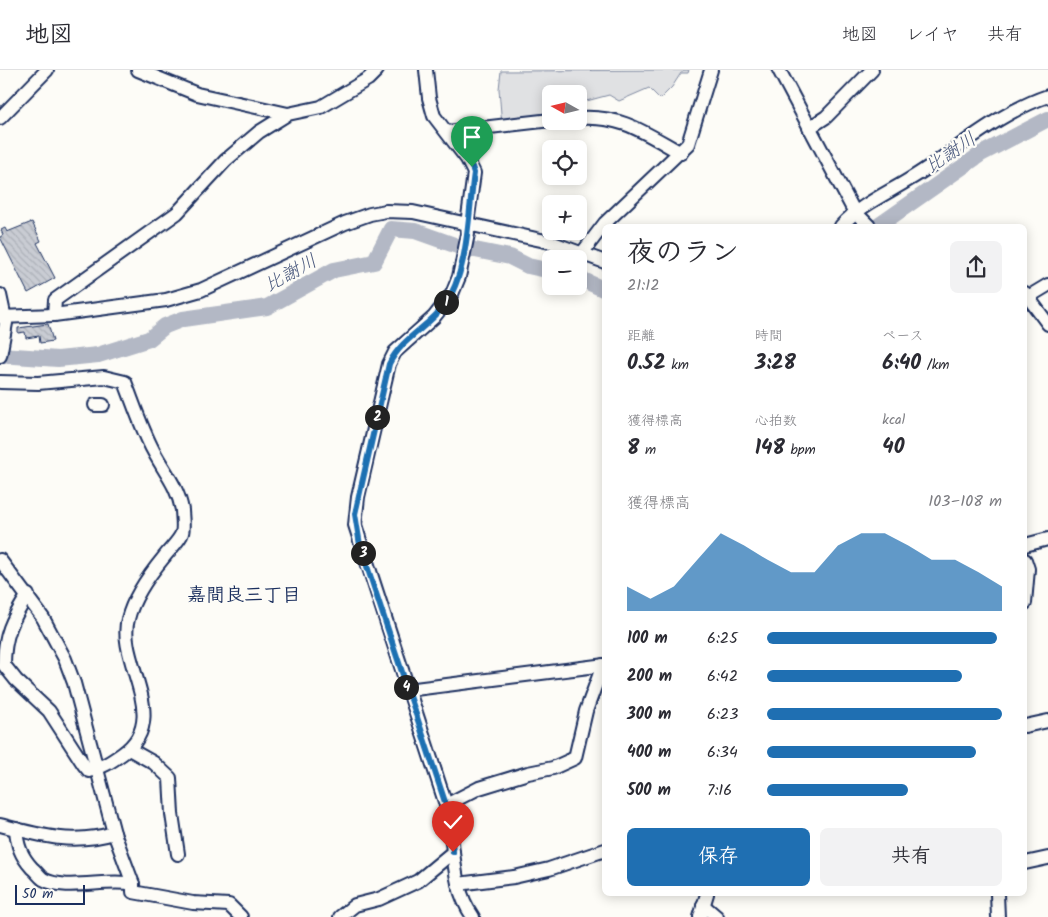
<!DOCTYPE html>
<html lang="ja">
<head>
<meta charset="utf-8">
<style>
	:root { --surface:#fff; --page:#f2f2f3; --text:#2b2b33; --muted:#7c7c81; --line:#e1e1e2; --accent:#1f6fb2 }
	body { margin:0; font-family:Kalam,"Klee One",sans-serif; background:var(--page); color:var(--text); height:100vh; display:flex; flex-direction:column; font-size:19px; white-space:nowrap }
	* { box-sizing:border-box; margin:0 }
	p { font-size:16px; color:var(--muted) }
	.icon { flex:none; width:28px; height:28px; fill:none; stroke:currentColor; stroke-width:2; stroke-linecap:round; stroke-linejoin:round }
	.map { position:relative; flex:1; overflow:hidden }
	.details { position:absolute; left:602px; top:154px; width:425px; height:672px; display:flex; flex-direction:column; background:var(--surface); border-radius:8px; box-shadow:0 2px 12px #0003 }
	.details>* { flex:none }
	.needle { width:32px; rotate:278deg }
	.fabs { position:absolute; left:542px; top:15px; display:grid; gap:10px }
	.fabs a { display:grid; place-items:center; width:45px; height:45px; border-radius:8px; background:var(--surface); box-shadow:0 2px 12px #0003; font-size:25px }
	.scale { position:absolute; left:15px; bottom:12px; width:70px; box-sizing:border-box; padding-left:5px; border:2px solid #1b2f5e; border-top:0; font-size:14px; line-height:18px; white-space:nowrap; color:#1b2f5e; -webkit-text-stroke:4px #fdfcf7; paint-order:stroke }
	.pin { position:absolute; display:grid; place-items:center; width:42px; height:42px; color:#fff; margin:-51px -21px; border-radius:50% 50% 50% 0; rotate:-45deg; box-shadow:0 0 5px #0007 }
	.pin .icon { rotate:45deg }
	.km { position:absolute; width:25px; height:25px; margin:-12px; border-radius:50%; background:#222; color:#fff; font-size:14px; line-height:25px; text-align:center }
	.round { display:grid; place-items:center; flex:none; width:52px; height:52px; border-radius:8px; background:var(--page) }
	.head { display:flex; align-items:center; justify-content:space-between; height:85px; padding:0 25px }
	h1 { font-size:28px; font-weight:800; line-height:38px }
	.stats { display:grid; grid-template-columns:repeat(3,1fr); gap:8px; height:85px; padding:5px 25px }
	.stats div { display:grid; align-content:center }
	.stats b { font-size:21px; font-weight:800 }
	.stats small { font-size:14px; font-weight:400 }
	.stats p { font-size:14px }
	.chart { height:140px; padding:10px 25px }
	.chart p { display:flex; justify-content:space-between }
	.chart svg { width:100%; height:90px; margin-top:5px; fill:var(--accent); opacity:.7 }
	.primary-button { display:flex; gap:10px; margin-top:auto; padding:10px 25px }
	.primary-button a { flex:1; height:58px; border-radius:8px; background:var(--accent); color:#fff; font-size:20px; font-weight:800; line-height:58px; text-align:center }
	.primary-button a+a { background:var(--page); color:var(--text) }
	ul { padding:0 25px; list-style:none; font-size:16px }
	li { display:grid; grid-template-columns:80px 60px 1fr; align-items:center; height:38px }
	li i { height:12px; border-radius:6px; background:var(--accent) }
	header { display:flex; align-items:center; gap:30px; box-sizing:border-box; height:70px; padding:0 25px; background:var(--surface); border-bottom:1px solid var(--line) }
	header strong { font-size:24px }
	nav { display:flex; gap:28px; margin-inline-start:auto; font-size:18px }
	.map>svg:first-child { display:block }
</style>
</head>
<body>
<header>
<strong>地図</strong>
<nav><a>地図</a><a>レイヤ</a><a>共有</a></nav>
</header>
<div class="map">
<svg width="1048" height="847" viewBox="0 0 1048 847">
	<defs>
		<pattern id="building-back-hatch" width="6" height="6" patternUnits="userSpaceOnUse" patternTransform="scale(1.25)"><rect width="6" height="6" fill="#c9ccd3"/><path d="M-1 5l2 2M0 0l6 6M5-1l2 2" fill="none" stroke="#acb0b8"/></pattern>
	</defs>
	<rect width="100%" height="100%" fill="#fdfcf7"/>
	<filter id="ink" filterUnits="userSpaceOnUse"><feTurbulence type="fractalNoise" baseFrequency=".02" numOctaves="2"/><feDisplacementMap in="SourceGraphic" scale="10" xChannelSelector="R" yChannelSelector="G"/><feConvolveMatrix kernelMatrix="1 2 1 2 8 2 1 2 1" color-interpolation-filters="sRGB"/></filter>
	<g filter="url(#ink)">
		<polygon fill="#e0e1e3" stroke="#7e88a0" points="689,0 688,3 681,3 672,17 660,29 649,18 619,31 609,25 579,33 579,24 551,24 551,50 502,56 499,19 501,1"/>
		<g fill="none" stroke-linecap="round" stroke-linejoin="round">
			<g stroke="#b3b8c5" stroke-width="16">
				<polyline points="878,156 981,84 1048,49"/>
				<polyline points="579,208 605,220"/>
				<polyline points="0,285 58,289 98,285 149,269 165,256 183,249 267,237 334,200 374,192 391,159 415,161 460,177 510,187 528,196 551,201"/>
			</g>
		</g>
		<g fill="url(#building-back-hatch)" stroke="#1b2f5e">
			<polygon points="32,152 41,171 37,173 55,208 28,223 0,167 3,165 1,160 5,158 7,162"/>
			<polygon points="48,254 53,271 40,273 39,266 26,268 25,262 18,263 18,258"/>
		</g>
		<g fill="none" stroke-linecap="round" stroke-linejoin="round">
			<g stroke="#1b2f5e" stroke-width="16">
				<g id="minor">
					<polyline points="138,0 197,24 288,44"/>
					<path d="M426 0 429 28 434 46 467 89 474 103 467 154 468 164 459 207 452 224 434 247 395 282 389 294 358 427 355 455 446 735C456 773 449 813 473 847"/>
					<polyline points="779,0 854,141 869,156"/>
					<polyline points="0,48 47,0"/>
					<path d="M579 48C622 45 645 63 681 83"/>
					<polyline points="809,58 826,47 872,0"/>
					<polyline points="447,62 551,50"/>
					<path d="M841 156C860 135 886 124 910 109 955 82 997 43 1048 26"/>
					<polyline points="583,182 605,153 688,74 711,0"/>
					<polyline points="1025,223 1048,254"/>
					<polyline points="0,225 6,253 0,286"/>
					<polyline points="1028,227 1048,215"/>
					<polyline points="54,245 55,230 177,143 226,90 259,62 288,44 321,37 368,9 377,0"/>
					<polyline points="0,247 54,245 166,230 201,220 345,153 370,144 386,141 413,142 550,172 605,192"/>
					<path d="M0 312 38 313 104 307 125 312C134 335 142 360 154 382 164 401 178 417 182 440 182 445 184 457 182 463 180 470 169 480 164 487 150 504 133 528 128 549 116 591 173 649 122 684 112 691 102 698 89 701L84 695 49 641 16 610 4 595C4 566 12 549 28 525"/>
					<polyline points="95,335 103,335"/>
					<polyline points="1025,475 1048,469"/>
					<polyline points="0,490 43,548 65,589 74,613 114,763 133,814 133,822 193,833 229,835 241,847"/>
					<polyline points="1025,490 1028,499 1025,533"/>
					<polyline points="407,620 605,595"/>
					<polyline points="1025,656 1048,651"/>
					<polyline points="129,679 154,693 170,708 172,744 178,784"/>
					<polyline points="446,735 479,718 528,703 553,698 575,688 586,641 603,595"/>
					<path d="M0 755C41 766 73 775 114 763"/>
					<path d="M16 759C17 775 21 786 32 798 36 801 39 806 43 809 66 822 107 808 133 814"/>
					<polyline points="1025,793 1048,788"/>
					<polyline points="458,814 514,807 549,799 605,780"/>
					<polyline points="997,824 998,847"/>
					<polyline points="703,835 717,847"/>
					<polyline points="340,847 355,835 379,829 418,811 453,782"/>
					<polyline points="700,847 707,824"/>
				</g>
			</g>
			<use href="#minor" stroke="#fdfcf7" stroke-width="12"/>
		</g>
	</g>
	<g fill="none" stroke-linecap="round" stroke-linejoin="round" filter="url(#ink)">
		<g stroke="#fff" stroke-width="10">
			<path id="route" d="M453 782 450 750 446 735 360 475 355 444 389 294C402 268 427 258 444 236 469 202 468 144 474 103L472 97"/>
		</g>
		<use href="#route" stroke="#1f6fb2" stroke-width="6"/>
	</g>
	<g text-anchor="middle" stroke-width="4.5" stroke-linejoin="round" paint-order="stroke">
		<g font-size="19" font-style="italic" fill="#49587d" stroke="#fdfcf7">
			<text transform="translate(950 82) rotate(-34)" y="7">比謝川</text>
			<text transform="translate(290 202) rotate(-29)" y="7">比謝川</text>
		</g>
		<g font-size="19" font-weight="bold" fill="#1b2f5e" stroke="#fdfcf7">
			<text x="244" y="531">嘉間良三丁目</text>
		</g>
	</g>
</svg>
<div class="fabs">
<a><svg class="needle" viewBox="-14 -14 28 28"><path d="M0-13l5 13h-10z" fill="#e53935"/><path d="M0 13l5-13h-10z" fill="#7c7c81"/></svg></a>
<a><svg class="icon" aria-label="locate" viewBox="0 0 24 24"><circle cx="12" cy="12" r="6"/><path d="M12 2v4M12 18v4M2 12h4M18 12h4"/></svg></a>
<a>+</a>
<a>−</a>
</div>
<div class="scale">50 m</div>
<div class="pin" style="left:472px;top:97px;background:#1e9e55"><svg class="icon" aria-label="arrive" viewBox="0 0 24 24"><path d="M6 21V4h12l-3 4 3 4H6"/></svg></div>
<div class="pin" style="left:453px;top:782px;background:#d93025"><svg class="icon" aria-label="check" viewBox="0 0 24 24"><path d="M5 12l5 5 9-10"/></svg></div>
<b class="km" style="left:446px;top:232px">1</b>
<b class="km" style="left:377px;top:347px">2</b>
<b class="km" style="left:363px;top:483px">3</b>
<b class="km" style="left:406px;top:617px">4</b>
<section class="details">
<div class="head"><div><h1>夜のラン</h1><p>21:12</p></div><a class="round"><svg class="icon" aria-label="share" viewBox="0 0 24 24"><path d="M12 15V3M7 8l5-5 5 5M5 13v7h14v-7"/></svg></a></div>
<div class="stats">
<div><p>距離</p><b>0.52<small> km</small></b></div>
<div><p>時間</p><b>3:28</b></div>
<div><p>ペース</p><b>6:40<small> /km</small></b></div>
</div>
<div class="stats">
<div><p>獲得標高</p><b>8<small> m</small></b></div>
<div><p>心拍数</p><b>148<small> bpm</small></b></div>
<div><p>kcal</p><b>40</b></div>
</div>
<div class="chart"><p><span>獲得標高</span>103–108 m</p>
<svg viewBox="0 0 160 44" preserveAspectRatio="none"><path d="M0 44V32L10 38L20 32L30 19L40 6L50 12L60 19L70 25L80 25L90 12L100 6L110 6L120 12L130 19L140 19L150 25L160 32V44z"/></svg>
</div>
<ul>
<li><b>100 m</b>6:25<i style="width:98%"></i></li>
<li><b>200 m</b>6:42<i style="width:83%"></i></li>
<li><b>300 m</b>6:23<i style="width:100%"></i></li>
<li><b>400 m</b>6:34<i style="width:89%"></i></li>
<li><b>500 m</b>7:16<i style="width:60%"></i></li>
</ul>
<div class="primary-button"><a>保存</a><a>共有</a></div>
</section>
</div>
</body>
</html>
